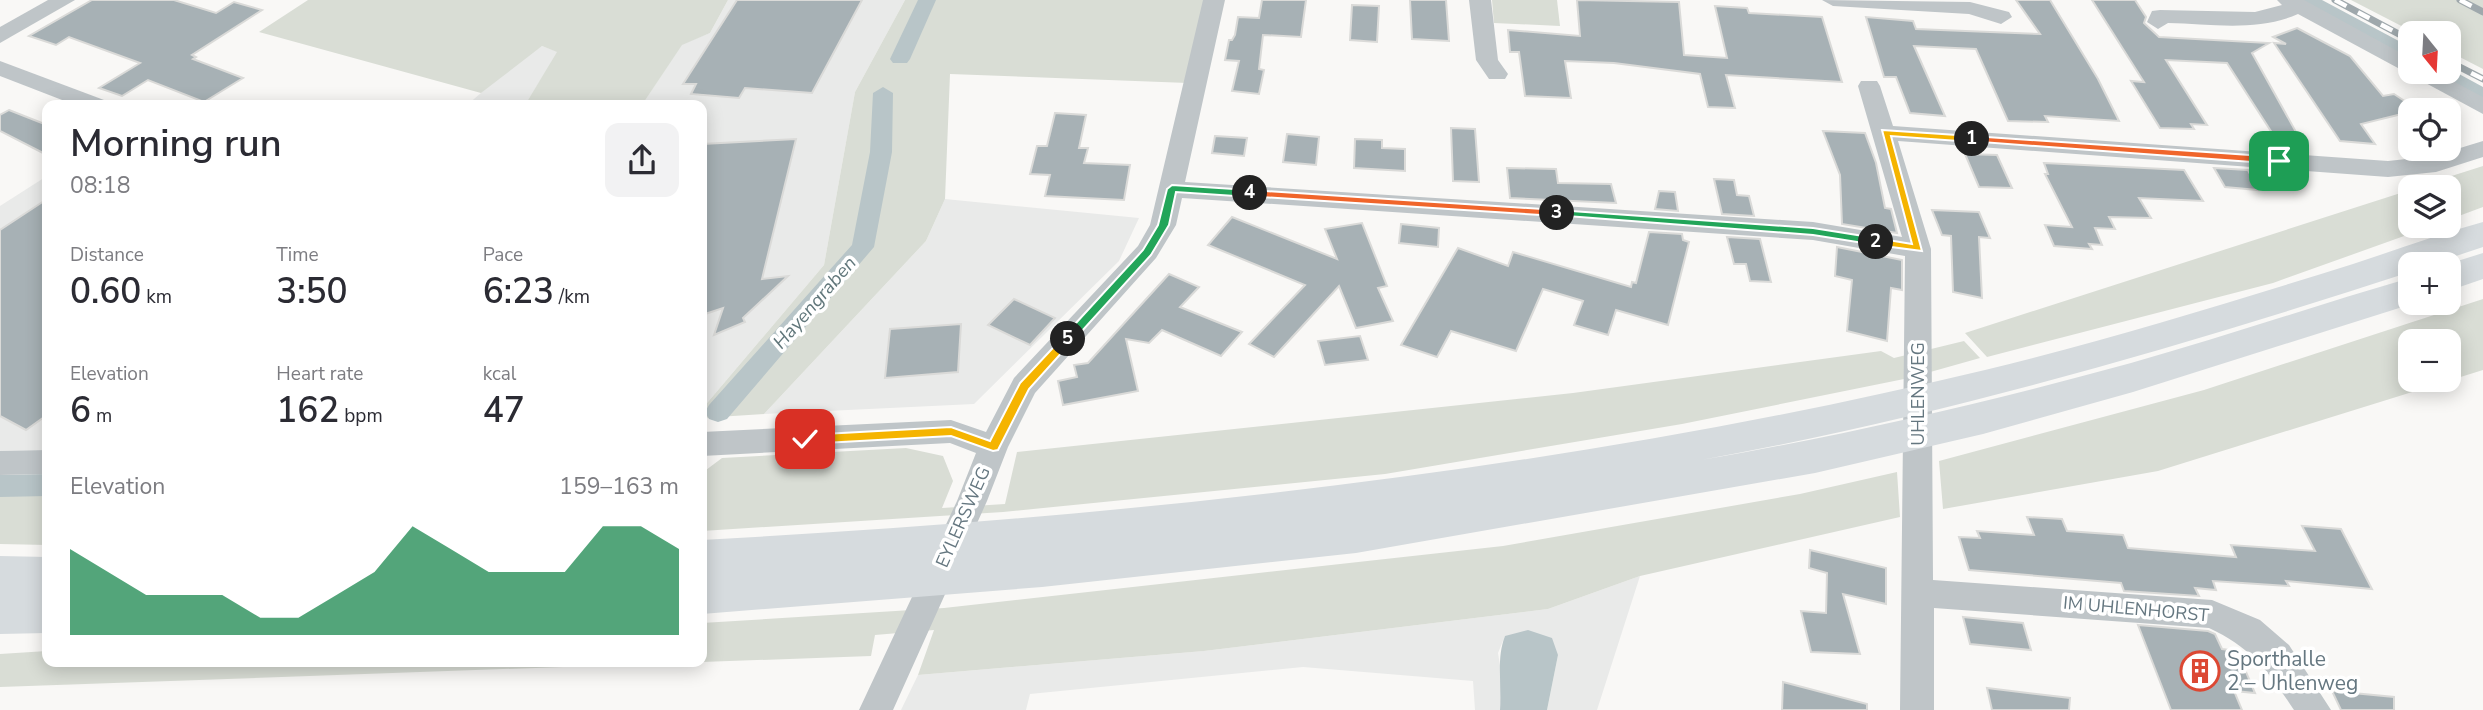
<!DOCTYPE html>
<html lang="en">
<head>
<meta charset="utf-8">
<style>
	:root { --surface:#fff; --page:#f2f2f3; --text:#2b2b33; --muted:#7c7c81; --accent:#0b8043 }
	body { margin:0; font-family:"Nunito Sans",sans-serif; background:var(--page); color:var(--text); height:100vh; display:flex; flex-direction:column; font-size:26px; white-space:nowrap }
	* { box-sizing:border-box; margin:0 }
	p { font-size:23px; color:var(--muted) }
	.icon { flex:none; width:38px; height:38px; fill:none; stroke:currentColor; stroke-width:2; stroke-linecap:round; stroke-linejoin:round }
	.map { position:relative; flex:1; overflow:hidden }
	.sheet { position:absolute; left:42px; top:100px; width:665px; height:567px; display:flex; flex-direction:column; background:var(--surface); border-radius:14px; box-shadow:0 4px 18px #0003 }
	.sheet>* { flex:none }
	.needle { width:46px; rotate:162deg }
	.controls { position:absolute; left:2398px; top:21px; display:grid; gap:14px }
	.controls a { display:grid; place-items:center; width:63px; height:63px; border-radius:14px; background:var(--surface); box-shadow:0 4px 18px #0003; font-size:35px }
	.pin { position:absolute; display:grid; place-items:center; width:60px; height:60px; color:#fff; margin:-30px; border-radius:14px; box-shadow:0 4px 10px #0006 }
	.km { position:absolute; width:35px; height:35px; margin:-18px; border-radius:50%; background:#222; color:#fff; font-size:19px; line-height:35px; text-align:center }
	.round { display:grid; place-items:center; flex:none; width:74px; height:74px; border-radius:14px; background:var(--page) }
	.headline { display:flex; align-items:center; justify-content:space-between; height:119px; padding:0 28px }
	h1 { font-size:38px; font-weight:600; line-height:52px }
	.stats { display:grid; grid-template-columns:repeat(3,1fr); gap:10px; height:119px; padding:7px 28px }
	.stats div { display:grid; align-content:center }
	.stats b { font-size:35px; font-weight:600 }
	.stats small { font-size:19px; font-weight:400 }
	.stats p { font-size:19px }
	.chart { height:196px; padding:14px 28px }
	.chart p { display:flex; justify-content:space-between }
	.chart svg { width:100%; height:126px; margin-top:7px; fill:var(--accent); opacity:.7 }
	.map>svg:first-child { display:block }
</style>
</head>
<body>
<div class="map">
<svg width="2483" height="710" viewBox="0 0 2483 710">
	<rect width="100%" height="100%" fill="#f9f8f6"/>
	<g fill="#e9eae9">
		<polygon points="728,0 905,0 855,92 824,265 702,409 702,105 642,105 682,44 710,33"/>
		<polygon points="542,46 558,52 525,105 467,105 517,62"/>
		<polygon points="47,176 47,450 0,451 0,206"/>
		<polygon points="945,199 1139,218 1119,261 974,404 764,414 926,241"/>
		<polygon points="1640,576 1597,710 1547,710 1558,655 1505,636 1498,653 1503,684 1500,710 1475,710 1473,681 1303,667 1030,694 1026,710 901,710 918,675 1204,651 1548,609"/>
	</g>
	<g fill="#d9ddd5" fill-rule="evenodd">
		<polygon points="308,0 728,0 710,33 682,45 642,105 525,105 557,52 542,46 481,93 259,32"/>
		<polygon points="905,0 1207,0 1188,83 950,74 945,199 926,241 764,414 702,418 702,409 824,265 855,92"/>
		<polygon points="1492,0 1557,0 1560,26 1494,23"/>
		<polygon points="2351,0 2483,0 2483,69 2448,51 2448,33 2415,33"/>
		<polygon points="2483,166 2483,207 2448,220 2448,187 2417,187"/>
		<polygon points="2410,190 2410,226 2432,226 2273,283 1987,357 1965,333"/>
		<path d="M2483 299V370L2158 471 1943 509 1939 461 2204 390ZM2410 341H2448V380H2410Z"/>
		<polygon points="1964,341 1980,358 1909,378 1682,424 1385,474 1003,512 702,531 702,473 722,458 906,448 943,456 953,481 942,508 1005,504 1017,452 1573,393 1881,351 1894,358"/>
		<polygon points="1897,472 1900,517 1640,576 1548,609 1204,651 918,675 934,630 875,635 871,656 0,687 0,654 47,651 47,662 702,662 702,623 944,608 1503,546 1800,494"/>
		<polygon points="47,489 47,545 0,544 0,490"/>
	</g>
	<path fill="#b8c5c8" d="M1528 630 1552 638 1558 655 1547 710H1500C1502 685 1496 659 1505 636Z"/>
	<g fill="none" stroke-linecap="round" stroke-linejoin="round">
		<g fill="#b8c5c8" fill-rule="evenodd">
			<polygon points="918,0 936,0 910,59 907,63 893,63 890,59"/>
			<polygon points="2299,0 2322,0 2410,47 2410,61"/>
			<polygon points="2448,68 2483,87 2483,101 2430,72 2448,72"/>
			<polygon points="883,87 893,93 892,152 874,247 727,419 718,422 709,419 705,412 709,405 852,245 870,152 873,93"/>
			<polygon points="47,474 47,496 0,497 0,475"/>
		</g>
	</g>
	<g fill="#a7b1b5" stroke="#dadad8" stroke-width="2">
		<polygon points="92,0 174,0 216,13 234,2 262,10 192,55 196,57 193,59 243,78 204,102 148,80 122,96 99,88 140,63 69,37 56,45 29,36"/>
		<polygon points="737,0 862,0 812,93 745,88 739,98 691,94 696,84 683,84"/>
		<polygon points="1262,0 1306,0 1301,37 1263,35 1259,69 1264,70 1259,94 1232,91 1239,61 1225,60 1229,40 1232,40 1235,35 1238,17 1259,18"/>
		<polygon points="1410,0 1446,0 1449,41 1412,39"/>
		<polygon points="1577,0 1679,2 1684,55 1727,58 1715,6 1747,8 1749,13 1822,17 1842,82 1726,75 1735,108 1708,107 1700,74 1614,63 1565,61 1571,98 1525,96 1519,52 1510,52 1508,30 1580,36"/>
		<polygon points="2016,0 2050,0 2098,79 2119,121 2045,116 2048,122 2008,121 1976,49 1914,46 1945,116 1910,113 1896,77 1884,77 1866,17 1913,21 1916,29 2040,34"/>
		<polygon points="2092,0 2135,0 2146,17 2144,23 2159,37 2269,43 2252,53 2301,141 2276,139 2227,63 2166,60 2207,125 2191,124 2194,129 2160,128 2131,81 2144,82"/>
		<polygon points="1352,5 1379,6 1377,42 1350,40"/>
		<polygon points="2297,28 2350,56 2383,96 2394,94 2418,110 2361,124 2375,144 2340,141 2274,43 2286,44 2273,37"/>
		<polygon points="9,110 47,125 47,155 0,131 0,115"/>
		<polygon points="1055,113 1086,115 1079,148 1088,148 1084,163 1130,165 1124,200 1045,196 1050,175 1030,174 1037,146 1047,146"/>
		<polygon points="1451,128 1475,129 1479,182 1453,181"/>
		<polygon points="1823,131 1865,133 1876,163 1885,208 1891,209 1897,233 1842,224 1840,175"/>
		<polygon points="1287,134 1319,137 1316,165 1283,162"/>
		<polygon points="1215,136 1247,138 1244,156 1212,153"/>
		<polygon points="796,139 762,279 788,276 743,318 745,322 714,335 723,308 702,315 702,144"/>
		<polygon points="1355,139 1382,140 1382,148 1405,149 1405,171 1354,168"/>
		<polygon points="1965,154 1997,155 2012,188 1979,187"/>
		<polygon points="2044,163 2184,170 2203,201 2139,198 2151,218 2109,217 2115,229 2095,228 2102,245 2089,244 2092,249 2054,246 2045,225 2072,227 2045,174 2048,174"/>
		<polygon points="1507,168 1556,169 1558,183 1611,184 1616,203 1510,198"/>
		<polygon points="2214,168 2248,170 2258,190 2225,187"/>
		<polygon points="1714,179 1734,180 1737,195 1749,196 1754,216 1722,214"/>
		<polygon points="1659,191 1675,192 1678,211 1655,209"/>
		<polygon points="47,199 47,415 26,430 0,416 0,230"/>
		<polygon points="1932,210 1979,212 1990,238 1979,237 1982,298 1953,292 1951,236 1942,235"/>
		<polygon points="1232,217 1337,259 1325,229 1362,223 1387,286 1378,288 1393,321 1356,328 1339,286 1274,357 1249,344 1305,285 1208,245"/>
		<polygon points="1401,224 1439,228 1438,247 1399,243"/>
		<polygon points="1649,232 1682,234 1683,240 1689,242 1668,325 1616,310 1608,335 1574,325 1583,301 1543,289 1516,351 1451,331 1437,357 1401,345 1458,248 1508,266 1513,252 1631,287 1632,282 1636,283"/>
		<polygon points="1727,237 1760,239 1771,282 1750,281 1746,264 1734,264"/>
		<polygon points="1837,247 1902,260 1902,290 1891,288 1887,341 1847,331 1852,280 1835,276"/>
		<polygon points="1169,274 1199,287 1180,307 1242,332 1221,356 1162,330 1149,343 1126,339 1138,391 1063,405 1058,381 1077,377 1074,365 1088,363"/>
		<polygon points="1014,299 1055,318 1030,345 988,325"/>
		<polygon points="961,324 958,372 885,378 890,329"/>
		<polygon points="1360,336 1368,360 1325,365 1318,341"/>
		<polygon points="2027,517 2062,519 2067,531 2123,535 2128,548 2236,557 2231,545 2315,551 2302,526 2341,529 2372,589 2286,581 2289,586 2213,581 2216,590 2195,588 2199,596 2124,591 2121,583 1969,570 1959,537 1980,538 1977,531 2034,535"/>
		<polygon points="1810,550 1886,568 1886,604 1843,594 1860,654 1811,652 1801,611 1826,613 1827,573 1809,568"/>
		<polygon points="1963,617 2023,623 2031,650 1970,644"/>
		<polygon points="2138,625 2208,631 2215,634 2222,649 2237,651 2255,693 2234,691 2242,710 2171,710"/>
		<polygon points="1783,682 1867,704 1867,710 1782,710"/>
		<polygon points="1987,688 2070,698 2069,710 1992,710"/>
		<polygon points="2332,691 2394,697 2394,710 2341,710"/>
	</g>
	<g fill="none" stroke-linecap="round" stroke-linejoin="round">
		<g fill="#bfc5c8" fill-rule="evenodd">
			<polygon points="48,0 75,0 0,43 0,27"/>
			<path d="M1203 0H1225L1185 182 1813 222 1902 237 1858 86 1861 81H1877L1880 86 1893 126 2388 161 2434 156 2483 141V157L2436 172 2388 177 1898 141 1931 249 1933 580 2212 600 2260 620 2289 645 2331 710H2294C2269 672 2252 648 2209 628L1934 608V710H1900L1905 256 1813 240 1182 198 1176 225 1156 258 1035 393 1008 447 987 501 893 710H859L957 501 976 453 950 443 702 456V432L951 420 986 432 1014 378 1138 246 1150 225Z"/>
			<polygon points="1469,0 1491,0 1498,60 1508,74 1505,79 1489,79 1476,60"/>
			<polygon points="1822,0 1970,2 2009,12 2012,17 2001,24 1969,14 1833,6"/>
			<path d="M2277 0H2304L2410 58V72H2436L2483 97V114L2298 14C2258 32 2211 24 2168 23L2158 29 2147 22 2152 11 2160 10 2255 12 2282 5Z"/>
			<polygon points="0,61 104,100 108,105 75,105 0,76"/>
			<polygon points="47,450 47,474 0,475 0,451"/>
		</g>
		<g fill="#d6dbde" fill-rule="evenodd">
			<path d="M2483 222V247L2432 264H2410V272C2177 348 1943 416 1701 460 1846 435 1989 402 2131 363 2224 337 2317 305 2410 278V303H2415L2133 392 1983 434 1815 473 1356 553 1042 587 702 614V540C1129 517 1569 470 1985 370 2109 340 2231 302 2353 264 2396 250 2439 234 2483 222Z"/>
			<polygon points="2483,253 2483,279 2448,291 2448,264"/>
			<polygon points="0,556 47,557 47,633 0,634 0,594 12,594 0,594"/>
		</g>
		<g stroke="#9fa8ac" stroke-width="7">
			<g id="rail">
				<polyline points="2335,0 2410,40"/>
				<polyline points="2460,0 2483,12"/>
				<polyline points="2448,61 2483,79"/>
			</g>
		</g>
		<use href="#rail" stroke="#fff" stroke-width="4.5" stroke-dasharray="13" stroke-linecap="butt"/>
	</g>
	<polygon fill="#f0652b" stroke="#fff" stroke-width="2" points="1972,136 2279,157 2284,161 2279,164 1968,141"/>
	<polygon fill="#f5b400" stroke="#fff" stroke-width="2" points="1882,130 1972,136 1976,139 1972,142 1891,136 1922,251 1876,245 1871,242 1876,238 1912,244"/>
	<polygon fill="#22a559" stroke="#fff" stroke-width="2" points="1557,210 1813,228 1876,238 1881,242 1876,245 1813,235 1554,215 1552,213"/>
	<polygon fill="#f0652b" stroke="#fff" stroke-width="2" points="1250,190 1557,210 1563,213 1557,216 1246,196 1246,191"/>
	<polygon fill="#22a559" stroke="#fff" stroke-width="2" points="1172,185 1250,190 1255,193 1250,197 1176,192 1169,225 1151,255 1072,342 1064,342 1064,336 1143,250 1158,225 1167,189"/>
	<polygon fill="#f5b400" stroke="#fff" stroke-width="2" points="1064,336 1074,339 1029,389 998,450 993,451 951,436 805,444 799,439 805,435 951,427 990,441 1020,383"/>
	<defs>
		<g id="building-ring" transform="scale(2.0125)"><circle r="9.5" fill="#fff" stroke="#dc4833" stroke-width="1.5"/><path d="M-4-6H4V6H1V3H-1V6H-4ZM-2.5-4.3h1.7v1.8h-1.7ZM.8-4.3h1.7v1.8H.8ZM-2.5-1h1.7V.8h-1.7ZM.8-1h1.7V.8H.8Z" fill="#dc4833"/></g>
	</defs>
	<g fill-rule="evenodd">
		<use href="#building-ring" x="2200" y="671"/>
	</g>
	<g text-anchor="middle" stroke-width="7" stroke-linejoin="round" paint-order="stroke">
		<g font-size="18" fill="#657780" stroke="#fff">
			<text transform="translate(1918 394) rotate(-90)" y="6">UHLENWEG</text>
			<text transform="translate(963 517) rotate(-66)" y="6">EYLERSWEG</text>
			<text transform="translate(2136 609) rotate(5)" y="6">IM UHLENHORST</text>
		</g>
		<g font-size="19" font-style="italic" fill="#60767a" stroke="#fff">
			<text transform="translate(814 302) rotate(-49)" y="7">Hayengraben</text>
		</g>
		<g font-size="21" fill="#657780" stroke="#fff" text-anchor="start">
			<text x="2227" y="666">Sporthalle<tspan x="2227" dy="24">2 – Uhlenweg</tspan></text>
		</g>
	</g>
</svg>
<div class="controls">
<a><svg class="needle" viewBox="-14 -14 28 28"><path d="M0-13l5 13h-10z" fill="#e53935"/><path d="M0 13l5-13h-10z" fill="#7c7c81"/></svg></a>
<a><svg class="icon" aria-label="locate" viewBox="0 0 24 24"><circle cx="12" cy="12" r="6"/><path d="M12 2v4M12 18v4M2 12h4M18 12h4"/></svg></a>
<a><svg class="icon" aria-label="layers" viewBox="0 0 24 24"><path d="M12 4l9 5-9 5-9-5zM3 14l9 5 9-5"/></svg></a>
<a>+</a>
<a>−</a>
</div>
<div class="pin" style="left:2279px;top:161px;background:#1e9e55"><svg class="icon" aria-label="arrive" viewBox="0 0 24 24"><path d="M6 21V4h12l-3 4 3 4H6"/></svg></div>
<div class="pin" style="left:805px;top:439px;background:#d93025"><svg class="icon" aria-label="check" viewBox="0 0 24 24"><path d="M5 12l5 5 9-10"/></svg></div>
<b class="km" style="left:1972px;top:139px">1</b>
<b class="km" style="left:1876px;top:242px">2</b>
<b class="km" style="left:1557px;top:213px">3</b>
<b class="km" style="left:1250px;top:193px">4</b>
<b class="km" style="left:1068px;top:339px">5</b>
<section class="sheet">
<div class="headline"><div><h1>Morning run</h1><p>08:18</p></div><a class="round"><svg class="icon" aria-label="share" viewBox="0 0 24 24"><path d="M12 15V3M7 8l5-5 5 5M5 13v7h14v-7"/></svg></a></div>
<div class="stats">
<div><p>Distance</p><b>0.60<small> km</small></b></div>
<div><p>Time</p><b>3:50</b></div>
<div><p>Pace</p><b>6:23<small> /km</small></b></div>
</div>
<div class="stats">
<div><p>Elevation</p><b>6<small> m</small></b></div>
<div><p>Heart rate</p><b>162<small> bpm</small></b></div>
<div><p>kcal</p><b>47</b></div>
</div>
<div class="chart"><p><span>Elevation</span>159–163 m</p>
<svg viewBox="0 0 160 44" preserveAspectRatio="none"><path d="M0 44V14L10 22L20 30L30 30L40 30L50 38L60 38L70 30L80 22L90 6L100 14L110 22L120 22L130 22L140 6L150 6L160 14V44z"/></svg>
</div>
</section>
</div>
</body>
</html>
